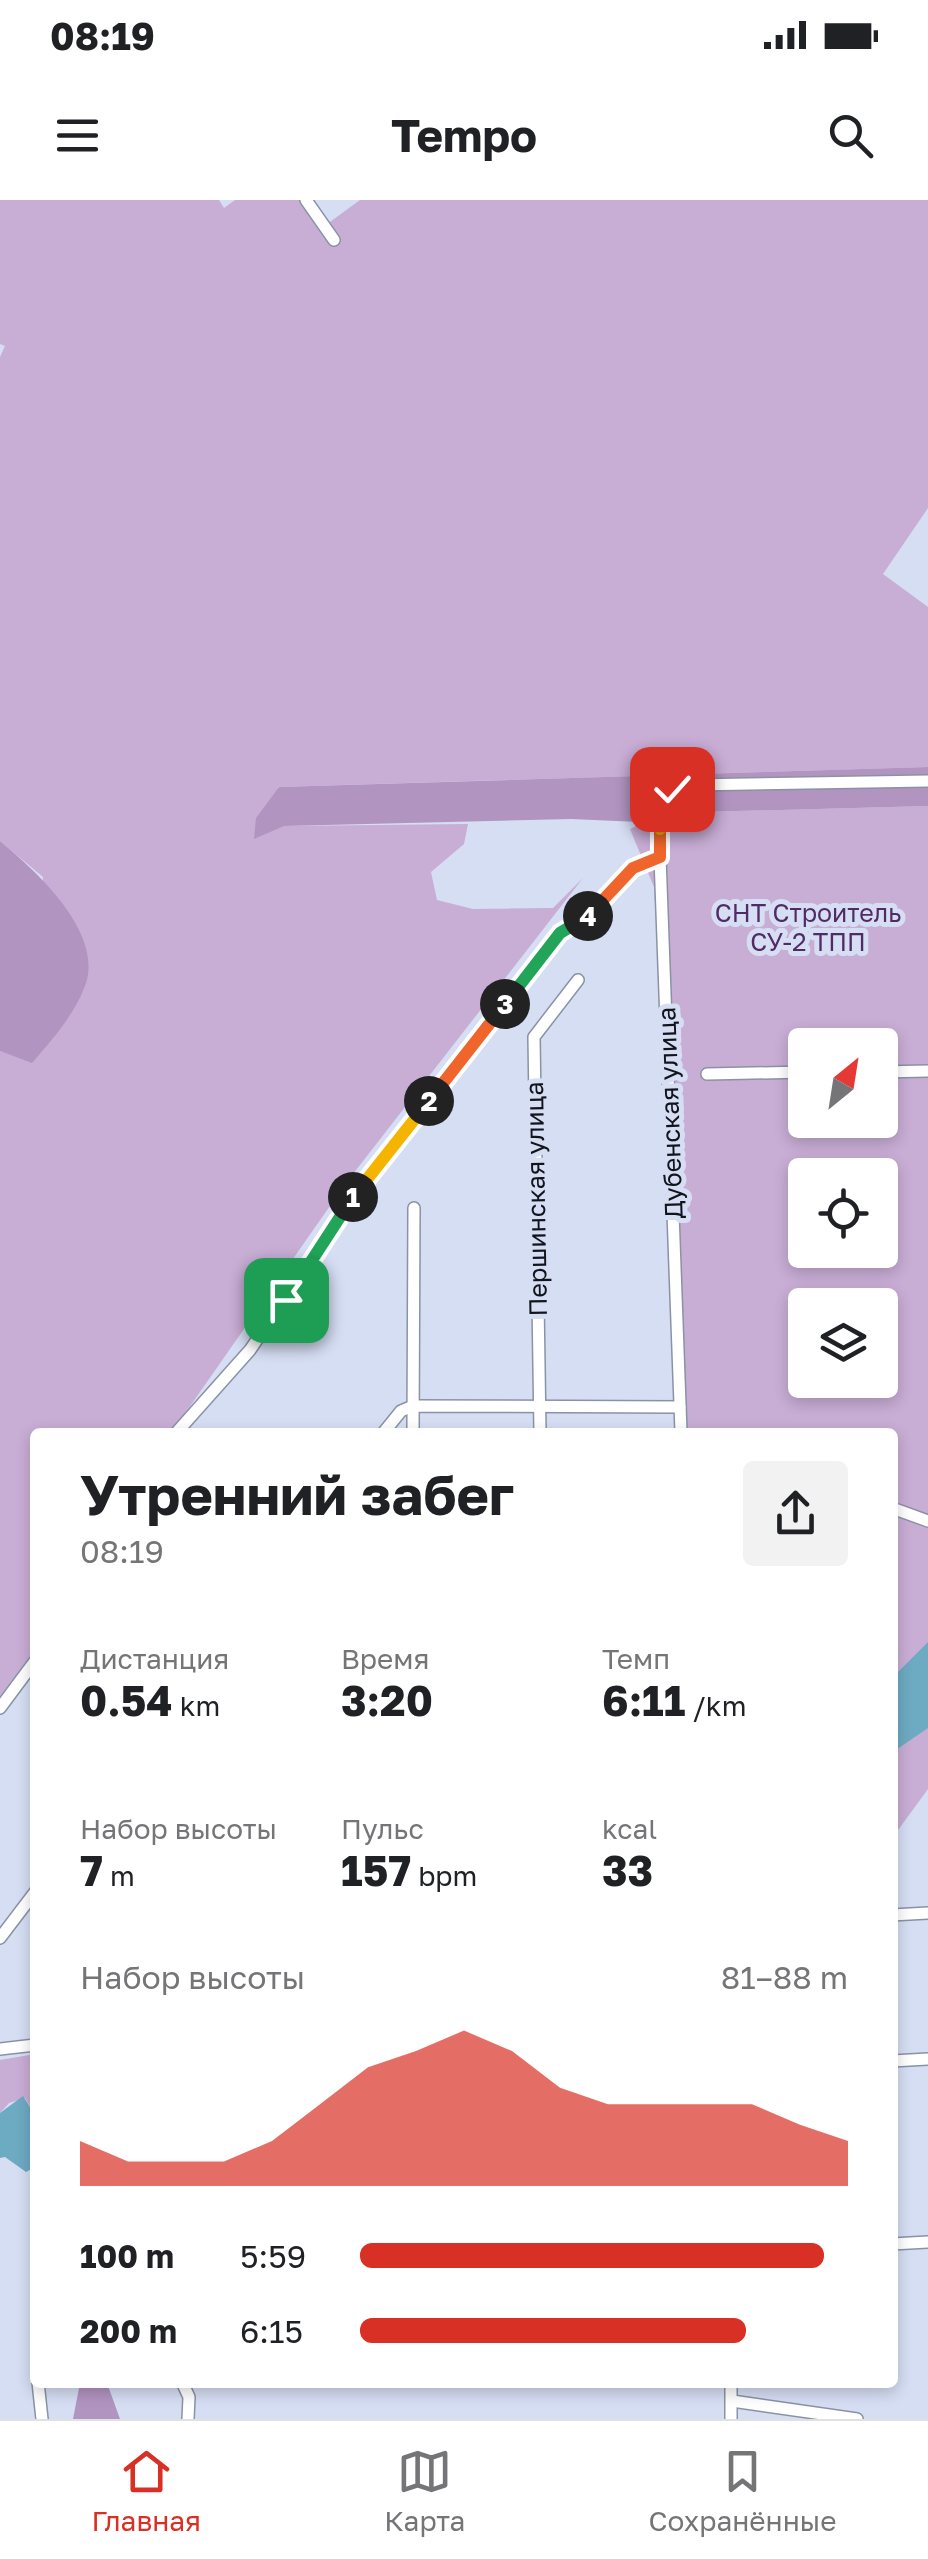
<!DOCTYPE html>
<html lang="ru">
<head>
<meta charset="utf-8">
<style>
	:root { --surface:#fff; --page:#f2f2f2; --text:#202124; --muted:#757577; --line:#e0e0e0; --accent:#d93025 }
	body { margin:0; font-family:"Golos Text",sans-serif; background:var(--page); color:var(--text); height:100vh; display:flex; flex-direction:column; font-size:38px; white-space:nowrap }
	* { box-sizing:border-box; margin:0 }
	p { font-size:32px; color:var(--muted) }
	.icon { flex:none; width:55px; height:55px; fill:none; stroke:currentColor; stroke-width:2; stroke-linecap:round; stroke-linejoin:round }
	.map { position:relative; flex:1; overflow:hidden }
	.details { position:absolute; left:30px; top:1228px; width:868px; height:960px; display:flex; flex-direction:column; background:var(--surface); border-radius:10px; box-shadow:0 5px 15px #0003 }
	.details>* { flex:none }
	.needle { width:65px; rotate:30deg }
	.buttons { position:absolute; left:788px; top:828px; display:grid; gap:20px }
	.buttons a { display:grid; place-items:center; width:110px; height:110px; border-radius:10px; background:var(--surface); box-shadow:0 5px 15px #0003; font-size:50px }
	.pin { position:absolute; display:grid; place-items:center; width:85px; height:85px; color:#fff; margin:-42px; border-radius:20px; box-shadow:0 5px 15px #0006 }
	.km { position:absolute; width:50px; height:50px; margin:-25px; border-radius:50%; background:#222; color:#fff; font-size:28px; line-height:50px; text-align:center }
	.round { display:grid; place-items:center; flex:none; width:105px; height:105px; border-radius:10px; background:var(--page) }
	.overview { display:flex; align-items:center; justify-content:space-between; height:170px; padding:0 50px }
	h1 { font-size:55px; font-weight:700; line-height:75px }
	.stats { display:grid; grid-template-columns:repeat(3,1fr); gap:15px; height:170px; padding:10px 50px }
	.stats div { display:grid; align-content:center }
	.stats b { font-size:42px; font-weight:700 }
	.stats small { font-size:28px; font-weight:400 }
	.stats p { font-size:28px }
	.chart { height:280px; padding:20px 50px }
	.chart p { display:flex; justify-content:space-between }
	.chart svg { width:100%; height:180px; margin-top:10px; fill:var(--accent); opacity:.7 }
	ul { padding:0 50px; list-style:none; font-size:32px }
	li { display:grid; grid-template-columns:160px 120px 1fr; align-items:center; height:75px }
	li i { height:25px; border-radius:12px; background:var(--accent) }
	.status { display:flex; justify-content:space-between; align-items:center; height:70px; padding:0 50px; background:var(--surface); direction:ltr }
	.status svg { height:28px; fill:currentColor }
	header { display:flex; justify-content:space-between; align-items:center; height:130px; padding:0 50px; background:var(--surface); font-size:45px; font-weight:700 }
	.dock { display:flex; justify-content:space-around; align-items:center; height:140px; border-top:2px solid var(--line); background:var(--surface); font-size:28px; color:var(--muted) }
	.dock a { display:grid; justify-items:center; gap:5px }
	.dock .active { color:var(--accent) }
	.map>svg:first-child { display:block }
</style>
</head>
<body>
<div class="status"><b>08:19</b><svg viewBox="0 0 49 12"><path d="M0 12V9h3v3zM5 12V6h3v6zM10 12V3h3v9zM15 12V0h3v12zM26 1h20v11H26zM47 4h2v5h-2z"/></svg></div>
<header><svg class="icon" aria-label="menu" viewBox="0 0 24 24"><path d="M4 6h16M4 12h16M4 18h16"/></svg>Tempo<svg class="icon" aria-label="search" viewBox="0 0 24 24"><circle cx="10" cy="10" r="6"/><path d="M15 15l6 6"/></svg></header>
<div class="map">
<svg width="928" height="2219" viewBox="0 0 928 2219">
	<rect width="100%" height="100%" fill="#d6def4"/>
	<g fill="#c8add5" fill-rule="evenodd">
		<polygon points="0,0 219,0 224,8 235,0 302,0 323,27 360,0 928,0 928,308 883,374 928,407 928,567 278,587 284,626 468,624 464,644 431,672 437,700 473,709 553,708 583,678 346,983 172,1232 35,1232 35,1451 0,1497 0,851 32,862 43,677 0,641 0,157 5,146 0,144"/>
		<path d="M928 606V1589L893 1637 892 1232H677L667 922 654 687 630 629 664 613ZM805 845H880V920H805ZM805 975H880V1050H805ZM805 1105H880V1180H805Z"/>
		<polygon points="35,1854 35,1915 25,1898 9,1903 0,1913 0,1860"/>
	</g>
	<g fill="#b294c1">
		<polygon points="928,567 928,606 664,613 639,622 571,619 284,626 254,639 256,618 279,587"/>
		<path d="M0 641C36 671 105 733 85 786 74 815 52 840 32 863L0 851Z"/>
		<polygon points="80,2183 107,2183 120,2219 73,2219"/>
	</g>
	<g fill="#6dabc3">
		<polygon points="928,1442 928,1528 893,1552 893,1477"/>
		<polygon points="23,1896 35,1915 35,1967 26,1972 5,1957 0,1958 0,1913"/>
	</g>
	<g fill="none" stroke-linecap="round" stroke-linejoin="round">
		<g stroke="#8a92a6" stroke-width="14">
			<g id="minor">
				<polyline points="306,0 334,40"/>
				<polyline points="880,872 928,871"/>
				<polyline points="707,874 805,872"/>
				<polyline points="177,1232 250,1150 361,987 561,733 582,722 633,668 660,657"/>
				<polyline points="384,1232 401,1211 413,1206 680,1207"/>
				<polyline points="413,1232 414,1008"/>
				<polyline points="540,1232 534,837 578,780"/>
				<polyline points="681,1232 660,657 663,599 673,589 691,585 928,581"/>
				<polyline points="892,1308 928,1321"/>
				<polyline points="0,1508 35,1461"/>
				<polyline points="892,1715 928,1713"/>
				<polyline points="0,1738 35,1692"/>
				<polyline points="0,1849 35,1845"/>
				<polyline points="892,1861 928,1859"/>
				<polyline points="892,2044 928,2042"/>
				<polyline points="38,2182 42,2219"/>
				<polyline points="182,2182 189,2197 188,2219"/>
				<polyline points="732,2201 857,2219"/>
				<polyline points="731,2219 731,2182"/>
			</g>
		</g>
		<use href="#minor" stroke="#fff" stroke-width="11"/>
	</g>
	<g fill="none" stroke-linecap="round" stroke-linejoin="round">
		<g stroke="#fff" stroke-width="20">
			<polyline id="split-1" points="286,1100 353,997"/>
		</g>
		<g stroke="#fff" stroke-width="20">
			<polyline id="split-2" points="353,997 429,901"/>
		</g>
		<g stroke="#fff" stroke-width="20">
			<polyline id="split-3" points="429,901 505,804"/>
		</g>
		<g stroke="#fff" stroke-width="20">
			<polyline id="split-4" points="505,804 560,733 588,716"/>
		</g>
		<g stroke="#fff" stroke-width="20">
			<polyline id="split-5" points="588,716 633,668 660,657 660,629"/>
		</g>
		<g stroke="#fff" stroke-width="20">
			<polyline id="split-6" points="660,629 661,604 672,589"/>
		</g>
		<use href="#split-1" stroke="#22a559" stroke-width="12"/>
		<use href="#split-2" stroke="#f5b400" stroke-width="12"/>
		<use href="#split-3" stroke="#f0652b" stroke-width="12"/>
		<use href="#split-4" stroke="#22a559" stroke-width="12"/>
		<use href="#split-5" stroke="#f0652b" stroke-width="12"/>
		<use href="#split-6" stroke="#f5b400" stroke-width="12"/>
	</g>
	<g text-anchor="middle" stroke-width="10" stroke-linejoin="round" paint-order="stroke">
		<g font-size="25" fill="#532b64" stroke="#d6def4">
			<text x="808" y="722">СНТ Строитель<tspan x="808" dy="29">СУ-2 ТПП</tspan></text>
		</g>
		<g font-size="25" fill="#12141c" stroke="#d6def4">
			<text transform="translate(670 913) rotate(-92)" y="9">Дубенская улица</text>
			<text transform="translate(536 999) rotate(-91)" y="9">Першинская улица</text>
		</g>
	</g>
</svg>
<div class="buttons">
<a><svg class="needle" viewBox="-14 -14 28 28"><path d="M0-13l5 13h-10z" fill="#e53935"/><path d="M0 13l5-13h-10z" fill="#757577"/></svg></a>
<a><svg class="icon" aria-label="locate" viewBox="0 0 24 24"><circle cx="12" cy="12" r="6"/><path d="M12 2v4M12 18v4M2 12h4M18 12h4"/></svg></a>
<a><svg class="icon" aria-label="layers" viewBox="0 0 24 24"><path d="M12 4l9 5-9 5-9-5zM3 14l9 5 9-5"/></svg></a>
</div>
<div class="pin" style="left:286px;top:1100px;background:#1e9e55"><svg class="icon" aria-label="arrive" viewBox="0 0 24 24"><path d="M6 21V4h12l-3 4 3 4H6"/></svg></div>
<div class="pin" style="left:672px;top:589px;background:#d93025"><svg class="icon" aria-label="check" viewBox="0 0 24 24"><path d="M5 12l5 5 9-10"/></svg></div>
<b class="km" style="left:353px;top:997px">1</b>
<b class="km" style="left:429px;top:901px">2</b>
<b class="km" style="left:505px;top:804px">3</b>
<b class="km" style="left:588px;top:716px">4</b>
<section class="details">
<div class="overview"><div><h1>Утренний забег</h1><p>08:19</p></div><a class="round"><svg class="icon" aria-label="share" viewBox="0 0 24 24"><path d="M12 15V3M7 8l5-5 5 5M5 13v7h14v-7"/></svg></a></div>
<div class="stats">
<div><p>Дистанция</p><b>0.54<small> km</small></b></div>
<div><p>Время</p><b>3:20</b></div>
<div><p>Темп</p><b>6:11<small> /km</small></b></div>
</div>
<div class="stats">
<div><p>Набор высоты</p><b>7<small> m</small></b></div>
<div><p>Пульс</p><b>157<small> bpm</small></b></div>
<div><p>kcal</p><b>33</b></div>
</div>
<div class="chart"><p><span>Набор высоты</span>81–88 m</p>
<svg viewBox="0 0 160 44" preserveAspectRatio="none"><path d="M0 44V33L10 38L20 38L30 38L40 33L50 24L60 15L70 11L80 6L90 11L100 20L110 24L120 24L130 24L140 24L150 29L160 33V44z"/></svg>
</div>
<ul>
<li><b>100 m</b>5:59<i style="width:95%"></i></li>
<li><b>200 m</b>6:15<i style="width:79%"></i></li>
</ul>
</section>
</div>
<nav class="dock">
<a class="active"><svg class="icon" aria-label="home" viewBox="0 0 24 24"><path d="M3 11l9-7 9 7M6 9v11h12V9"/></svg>Главная</a>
<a><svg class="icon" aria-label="map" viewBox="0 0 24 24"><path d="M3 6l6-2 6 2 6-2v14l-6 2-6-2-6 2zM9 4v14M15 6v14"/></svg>Карта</a>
<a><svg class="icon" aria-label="saved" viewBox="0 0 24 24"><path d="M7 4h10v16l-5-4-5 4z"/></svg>Сохранённые</a>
</nav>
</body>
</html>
